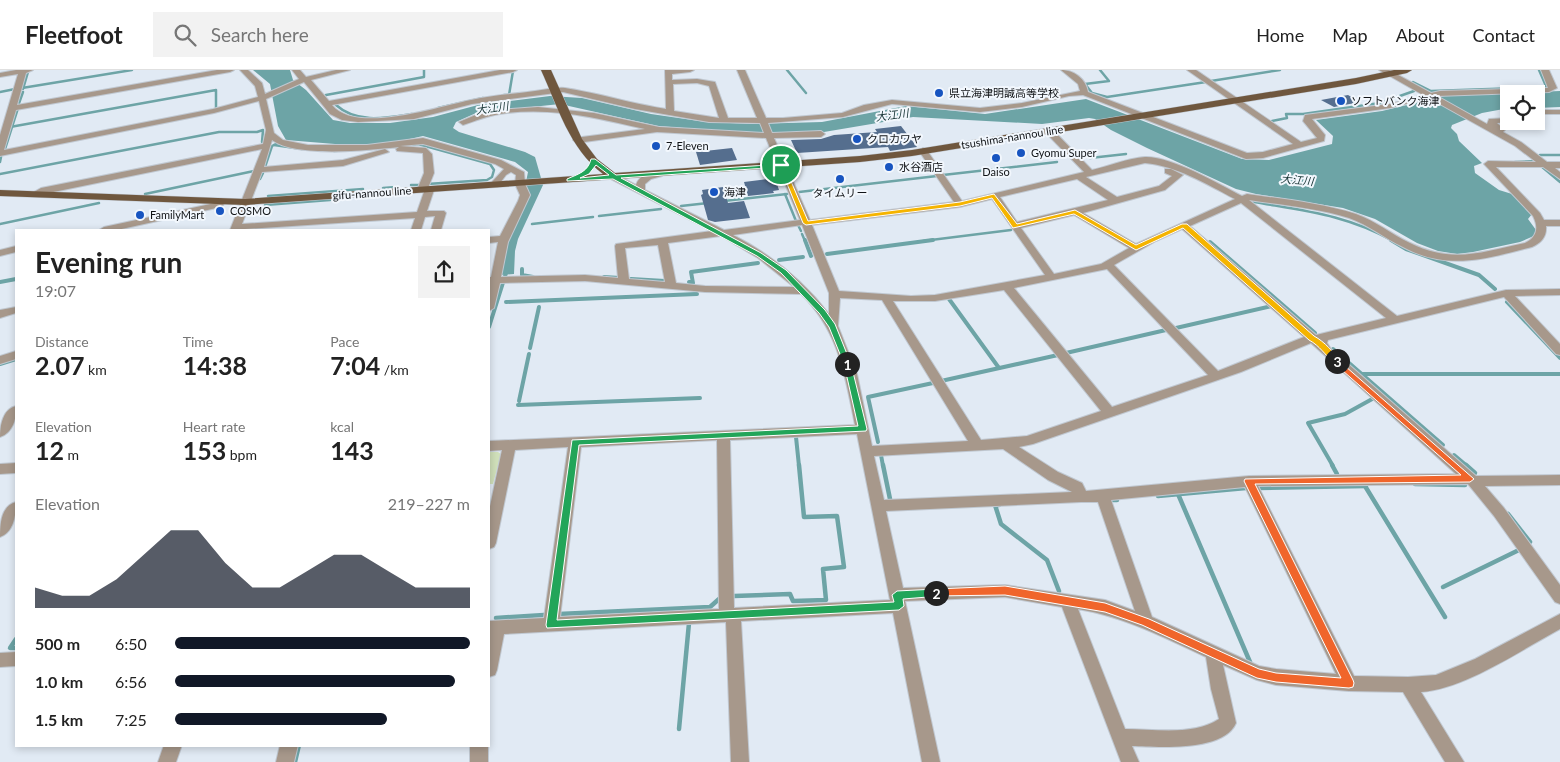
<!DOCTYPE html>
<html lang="en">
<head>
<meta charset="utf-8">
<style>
	:root { --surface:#fff; --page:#f2f2f2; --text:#222; --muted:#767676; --line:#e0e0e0; --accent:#111827 }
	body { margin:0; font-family:Lato,"Noto Sans JP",sans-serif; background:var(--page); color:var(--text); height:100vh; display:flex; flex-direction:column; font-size:19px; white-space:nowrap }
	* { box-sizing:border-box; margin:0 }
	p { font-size:16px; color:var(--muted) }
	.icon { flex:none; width:28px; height:28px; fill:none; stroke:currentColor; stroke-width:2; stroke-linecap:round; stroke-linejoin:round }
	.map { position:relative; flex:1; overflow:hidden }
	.drawer { position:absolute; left:15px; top:159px; width:475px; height:518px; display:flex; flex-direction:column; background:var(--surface); border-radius:0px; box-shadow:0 2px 8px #0003 }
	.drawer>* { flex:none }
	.fabs { position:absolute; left:1500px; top:15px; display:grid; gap:10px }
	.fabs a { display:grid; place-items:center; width:45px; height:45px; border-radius:0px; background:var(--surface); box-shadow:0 2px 8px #0003; font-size:25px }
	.pin { position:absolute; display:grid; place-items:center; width:42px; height:42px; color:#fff; margin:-21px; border:2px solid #fff; border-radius:50%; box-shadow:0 1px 5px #0007 }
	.km { position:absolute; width:25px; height:25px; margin:-12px; border-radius:50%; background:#222; color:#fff; font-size:14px; line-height:25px; text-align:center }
	.round { display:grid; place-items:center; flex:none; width:52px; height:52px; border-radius:0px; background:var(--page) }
	.headline { display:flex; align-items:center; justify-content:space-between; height:85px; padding:0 20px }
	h1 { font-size:28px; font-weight:700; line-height:38px }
	.stats { display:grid; grid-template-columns:repeat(3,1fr); gap:8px; height:85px; padding:5px 20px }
	.stats div { display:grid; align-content:center }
	.stats b { font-size:25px; font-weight:700 }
	.stats small { font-size:14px; font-weight:400 }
	.stats p { font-size:14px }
	.chart { height:140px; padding:10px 20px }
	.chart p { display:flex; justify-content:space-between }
	.chart svg { width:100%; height:90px; margin-top:5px; fill:var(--accent); opacity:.7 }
	ul { padding:0 20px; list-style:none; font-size:16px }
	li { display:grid; grid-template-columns:80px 60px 1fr; align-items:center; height:38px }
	li i { height:12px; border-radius:6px; background:var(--accent) }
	header { display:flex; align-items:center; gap:30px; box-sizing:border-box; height:70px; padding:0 25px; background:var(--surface); border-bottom:1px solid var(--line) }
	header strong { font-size:24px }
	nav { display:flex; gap:28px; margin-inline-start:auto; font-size:18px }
	.search { width:350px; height:45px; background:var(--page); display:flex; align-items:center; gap:12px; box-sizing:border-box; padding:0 18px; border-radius:0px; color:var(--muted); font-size:19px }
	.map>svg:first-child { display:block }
</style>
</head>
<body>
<header>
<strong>Fleetfoot</strong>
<div class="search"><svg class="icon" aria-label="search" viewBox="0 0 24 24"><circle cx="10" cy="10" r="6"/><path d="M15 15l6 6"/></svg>Search here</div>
<nav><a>Home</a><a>Map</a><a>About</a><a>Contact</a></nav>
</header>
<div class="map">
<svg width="1560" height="692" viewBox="0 0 1560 692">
	<rect width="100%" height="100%" fill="#e1eaf4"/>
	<polygon fill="#d0e0ba" points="489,382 498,382 501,384 493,414 489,414"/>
	<polygon fill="#6da4a6" points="253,0 290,0 293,10 306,20 333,50 350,53 390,53 433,47 478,35 550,26 582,28 651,44 706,52 753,54 822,52 906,36 985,44 1086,29 1242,89 1269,90 1332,74 1333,66 1316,50 1382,41 1444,26 1560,21 1560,37 1536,38 1536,24 1509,24 1509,38 1482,43 1452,55 1451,58 1457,64 1459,71 1482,93 1474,96 1475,103 1499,120 1512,124 1532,144 1528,149 1536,160 1536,165 1520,172 1473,182 1457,184 1438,181 1417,173 1375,149 1343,138 1256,124 1236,119 1147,78 1111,60 1095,49 1089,48 1042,54 913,47 824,62 762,64 658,56 560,34 476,43 456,52 453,58 459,62 525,82 535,87 543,115 518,169 515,181 514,204 501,205 507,173 529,125 525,117 528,102 515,92 423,66 387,74 335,74 286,70 278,56 270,14"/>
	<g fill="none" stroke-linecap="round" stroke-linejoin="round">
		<g stroke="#6da4a6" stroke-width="2.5">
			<polyline points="787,0 806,23"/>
			<polyline points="1100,0 1109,11 1085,14 1092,23 1107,27 1206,12"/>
			<polyline points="1211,11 1280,0"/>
			<polyline points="1413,12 1431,21 1544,17 1546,16 1539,0"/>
			<polyline points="22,18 132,0"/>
			<polyline points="23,19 28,2"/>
			<polyline points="0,22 15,19"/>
			<polyline points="326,25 424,7 424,0"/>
			<polyline points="504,25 509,25 513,1"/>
			<path d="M336 35C357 54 386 48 412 44"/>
			<polyline points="18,36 23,22"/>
			<polyline points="438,38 483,28"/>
			<polyline points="1272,51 1287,48 1286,44 1303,44 1380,33 1414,21"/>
			<polyline points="10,57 216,20 216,38"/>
			<polyline points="274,75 302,79"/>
			<polyline points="405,76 418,74 490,94 494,100 492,107 487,110 427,114"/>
			<polyline points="5,79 18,38"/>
			<polyline points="334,81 386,78"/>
			<polyline points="1540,85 1560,85"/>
			<polyline points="1090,88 1126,84"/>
			<polyline points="0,92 1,87"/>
			<polyline points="1515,92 1537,91"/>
			<polyline points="1541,96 1560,112"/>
			<polyline points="265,97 272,76 276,74"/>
			<polyline points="0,104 219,62 257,62 263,60 262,72"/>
			<polyline points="943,105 1057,92"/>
			<polyline points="260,109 263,103"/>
			<polyline points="411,115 422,115"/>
			<polyline points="383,118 396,117"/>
			<polyline points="799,122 937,106"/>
			<polyline points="145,124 254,101"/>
			<polyline points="785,124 796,151"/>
			<polyline points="268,126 363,119"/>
			<polyline points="724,131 787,124"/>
			<path d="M1254 132C1305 141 1347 145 1393 171"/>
			<polyline points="265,135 330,130"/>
			<polyline points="681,136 708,133"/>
			<polyline points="599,146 661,139"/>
			<polyline points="0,154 99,133"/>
			<polyline points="532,154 593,147"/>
			<polyline points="798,155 801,161"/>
			<polyline points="802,164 805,171"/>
			<polyline points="923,171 1011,160"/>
		</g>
		<g stroke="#6da4a6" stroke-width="4">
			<polyline points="805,170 811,186"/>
			<polyline points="1391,170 1406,179 1479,205 1495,219"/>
			<polyline points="1210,172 1315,263"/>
			<polyline points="827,184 933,170"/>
			<polyline points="779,190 803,187"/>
			<polyline points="522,199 522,205 533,207"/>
			<polyline points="604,207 620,208"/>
			<polyline points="631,209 665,211"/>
			<polyline points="0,212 16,209"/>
			<polyline points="689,212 693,213 691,202 758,193"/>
			<polyline points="949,229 999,298"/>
			<polyline points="506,232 697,224"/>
			<polyline points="1507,232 1560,288"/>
			<polyline points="489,257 507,200"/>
			<polyline points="1176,258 1272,236"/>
			<polyline points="530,278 539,237"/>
			<polyline points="1333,279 1443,375"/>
			<polyline points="1066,283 1166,260"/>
			<polyline points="0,294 16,289"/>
			<polyline points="1362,304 1560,304"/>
			<polyline points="941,311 1058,285"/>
			<polyline points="519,331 529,284"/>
			<polyline points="518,335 700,328"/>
			<polyline points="796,367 799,396"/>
			<polyline points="878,372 868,327 933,313"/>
			<polyline points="881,385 883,396"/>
			<polyline points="1454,385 1467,396"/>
			<polyline points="1333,396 1308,353 1345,344 1374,328"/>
		</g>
		<g stroke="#6da4a6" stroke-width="4.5">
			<polyline points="883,395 890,429"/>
			<polyline points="1332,395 1337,404"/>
			<polyline points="1466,395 1475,403"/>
			<polyline points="1415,414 1465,415"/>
			<polyline points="1365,416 1445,547"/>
			<polyline points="1259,418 1366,416"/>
			<polyline points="1178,424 1250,592"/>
			<polyline points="1158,426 1246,418"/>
			<polyline points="1110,430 1117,430"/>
			<polyline points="999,435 995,435 1001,454 1047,490 1059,521"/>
			<polyline points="1508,444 1530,472"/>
			<polyline points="1443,517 1521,479"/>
			<polyline points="734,526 790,524 793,531 826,530 823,499 844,497 837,446 804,447 799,395"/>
			<polyline points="559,544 710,537 719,529"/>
			<polyline points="496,548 544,545"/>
			<polyline points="16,569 10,578 16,578"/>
			<polyline points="679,659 689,553"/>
			<polyline points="295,692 299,675"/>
		</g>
	</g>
	<g fill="#556e8e">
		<polygon points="1348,25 1360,32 1334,37 1321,30"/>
		<polygon points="901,56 917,77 890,81 888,77 797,83 791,70 821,69 834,65 877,62 875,59"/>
		<polygon points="732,78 737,90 700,95 696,82"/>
		<polygon points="775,108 779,120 773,121 774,123 748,126 744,112"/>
		<polygon points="723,117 728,133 744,131 750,148 715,152 708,150 701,125 703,124 702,120"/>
	</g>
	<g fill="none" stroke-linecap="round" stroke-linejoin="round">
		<g stroke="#c0c8d1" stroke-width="2">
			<g id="minor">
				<path d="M16 0H33L26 3 17 35 217 0H234L230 2 16 40 4 80 213 39 258 27 255 16 240 0H248L262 13 265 24 299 9 292 0H300L306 7 336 0H350L311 10 329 31 500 0H517L513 2 332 35C356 65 440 36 471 30 492 25 514 24 535 21 544 20 556 17 565 18 599 23 632 34 666 39L665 0H694L690 2 672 4V10L697 9 715 12 728 48H757L737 0H745L766 48H783L842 43 864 35 892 30 980 38 1022 33 1080 21 1078 14 1061 0C1074 0 1086 9 1088 22L1247 83 1263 82 1293 74 1187 0H1196L1301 72 1317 68 1303 51 1305 45 1390 34 1423 25 1379 0H1389L1431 23 1440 21 1548 18 1541 0H1549L1557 18 1549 22 1437 26 1487 54 1489 49 1509 48V51L1512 52 1497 53 1505 60 1503 62 1521 72 1547 92H1560V98H1555L1560 102V109L1543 97H1496L1540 143 1544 150H1560V156H1546C1547 167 1541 173 1532 177 1485 189 1448 201 1403 177 1384 168 1369 155 1349 148 1317 138 1282 135 1249 130L1397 246 1506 220 1560 219V225L1515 226 1560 274V285L1556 284 1504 227 1328 270 1327 273 1331 279 1476 406 1560 405V415L1485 416 1504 438 1560 515V534L1555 532 1494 446 1468 414 1258 416 1354 606 1408 607 1436 605 1475 589 1560 544V559C1521 580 1465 619 1421 622L1464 692H1445L1403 622 1349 621 1276 615 1257 610 1223 595 1236 653C1224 682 1158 677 1132 676L1139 692H1121L1062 537 1005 527 905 531 940 692H922L893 543 741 551 749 692H731L726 552 504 564 497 600 495 605 489 607V551L544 548 568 377 515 380 496 473 494 477 489 479V441L502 380 489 381V371L855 355C845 305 839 261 801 224L705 222 585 211 500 213 494 238 489 241V207H491L498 172 489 173V167L500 166 518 131 520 125 515 114 516 105 511 102 506 105 497 117H491V113L504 99 495 94 423 74 400 76 426 78 432 84 434 103 428 118 434 120 427 141H444L446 143 441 160H431L435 146 425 147 421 160H411L415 148 230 160 262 79 34 126V122L41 118 263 74 266 60 259 31 214 43 0 86V65L18 4 0 7V3ZM304 12 330 44 342 50 358 52 414 49 472 34 563 22 635 39 709 52 760 53 764 63 659 57 594 43 538 37 500 40 478 44 459 52 463 55C475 51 487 46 500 44 549 36 597 48 645 59L574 68 573 70 577 73 657 62 766 68 800 150 724 160 645 120V114L651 109 662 106V102C652 101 639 105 636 115L614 104 609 107 611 109 712 161 616 174 615 176 618 208 585 205 501 207 508 172 530 125 525 114 524 102 501 90 423 68 367 75H308L283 70 274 63 266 29ZM697 13 709 16 719 48 674 41 673 14ZM1083 25 1246 89 1263 88 1324 71 1325 65 1312 49 1390 38 1429 28 1515 76 1536 92 1488 91 1484 94 1533 146C1539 158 1537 167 1525 173 1482 182 1452 194 1410 173 1391 164 1376 151 1356 144 1321 133 1283 129 1247 124L1242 126C1219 114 1171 86 1145 87 1128 88 1109 96 1092 100L1052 59 1049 58 1045 61 1046 63 1084 102 962 131 926 79 923 78 919 81 954 132 810 150 774 68 821 67 825 64 821 61 772 63 768 53 843 47 892 34 980 42 1022 37 1069 26ZM272 70C296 88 370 80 399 77L396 79 397 81 423 83 424 103 417 120 424 122 417 142 242 154 262 102 343 96 389 82 385 79 343 90 264 97ZM1145 93C1177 96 1206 114 1235 129L1136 174 1083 143 1165 120 1183 105 1171 99H1165V103L1172 106 1159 116 1117 127 1086 107ZM1077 109 1108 130 1017 152 1000 127ZM992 129 1045 205 935 225 911 226 839 221 812 155 960 137ZM1241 133 1386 248 1316 265 1190 156ZM1074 145 1129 178 1101 194 1054 204 1021 158ZM802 155 829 223V244C803 210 770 184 733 165ZM1182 159 1304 267 1218 301 1114 195 1156 171ZM721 166 758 188 794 217 705 216 676 213 668 173ZM658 175 665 212 629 209 625 178ZM1107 199 1208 305 1112 337 1014 218ZM1004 220 1101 341 1027 366 981 370 893 231H935ZM840 228 882 230 968 371 872 376 857 304 838 256ZM1311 273 1456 404 1249 406 1086 421 1082 413 1058 402 1019 377 1033 374 1241 302ZM857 364 890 530 734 538 730 370ZM717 370 719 539 560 547 581 377ZM1003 379 1048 410 1072 422 884 430 874 386ZM1245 417 1336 604 1276 599 1259 596 1152 547 1111 430ZM1081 432H1098L1135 541 1105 530 1005 515 903 518 886 441ZM1078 539C1125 547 1163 567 1206 587L1211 619 1219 649C1193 666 1155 659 1125 659Z"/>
				<rect x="1536" y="40" width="24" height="4"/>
				<polygon points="221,129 226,132 221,137 117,160 99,160 104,157 215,133"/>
				<polygon points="16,176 16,182 0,186 0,180"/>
				<polygon points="16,237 16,243 0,248 0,240"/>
				<polygon points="16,281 16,289 0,294 0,286"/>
				<path d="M16 336C17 347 13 363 0 367 0 355 3 339 16 336Z"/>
				<polygon points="16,393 16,403 0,404 0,394"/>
				<path d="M16 432C16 444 14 462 0 467 0 454 1 436 16 432Z"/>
				<polygon points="16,582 16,596 0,597 0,583"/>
				<polygon points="164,675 182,675 176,692 158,692"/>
				<polygon points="280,675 298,675 294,692 276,692"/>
				<rect x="470" y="675" width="18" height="17"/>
			</g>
		</g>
		<g stroke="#c0c8d1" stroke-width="1">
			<path id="major" d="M541 0H551L582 69 597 89 615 103 860 86 912 80 1356 8 1394 0H1412L1407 3 1356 14 912 86 860 92 245 135 0 126V120L245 129 603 104C569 78 558 37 541 0Z"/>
		</g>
		<use href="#minor" fill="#a7988b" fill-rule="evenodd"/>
		<use href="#major" fill="#6f573e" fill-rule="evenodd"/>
	</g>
	<path fill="#22a559" stroke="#fff" fill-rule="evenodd" d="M591 89H595L616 105 783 94 781 97 621 108 761 183 786 200 825 240 835 254 851 294 850 296 844 294 829 257 819 243 781 203 757 186 613 109 567 111V109C578 104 588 102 591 89ZM596 95 609 105 580 108 589 104Z"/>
	<polygon fill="#22a559" stroke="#fff" points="847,291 851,294 867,359 866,361 579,375 557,550 894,532 892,525 897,521 936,519 940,520 940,526 903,529 904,536 899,540 547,558 546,555 572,370 858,356 844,294"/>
	<polygon fill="#f0652b" stroke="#fff" points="1337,289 1474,409 1470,412 1255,414 1353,610 1354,613 1353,617 1349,618 1276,612 1257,608 1142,555 1105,542 1005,525 933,526 933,520 936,519 1005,516 1105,533 1149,549 1259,599 1276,603 1341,608 1244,411 1245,409 1461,405 1334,293 1334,290"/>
	<path fill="#f5b400" stroke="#fff" d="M779 94 784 95 808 151 960 132 994 124 1017 154 1075 140 1136 175 1182 154H1187L1314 266C1325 272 1333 282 1341 291L1334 293C1325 285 1320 276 1309 270L1183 158 1136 180 1074 144 1013 158 992 128 960 136 806 155 803 153Z"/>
	<g fill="#1754c0" stroke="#f2f7fd" stroke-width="2">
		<circle cx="939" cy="23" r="5"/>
		<circle cx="1341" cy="31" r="5"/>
		<circle cx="857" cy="69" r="5"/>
		<circle cx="656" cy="76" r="5"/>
		<circle cx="1021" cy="83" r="5"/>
		<circle cx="996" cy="88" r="5"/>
		<circle cx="889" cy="97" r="5"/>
		<circle cx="840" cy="109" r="5"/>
		<circle cx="714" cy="122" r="5"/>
		<circle cx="220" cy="141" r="5"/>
		<circle cx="140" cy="145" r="5"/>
	</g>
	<g text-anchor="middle" stroke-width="4" stroke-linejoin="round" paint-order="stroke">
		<g font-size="11" fill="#111417" stroke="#f2f7fd" text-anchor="start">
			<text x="949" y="27">県立海津明誠高等学校</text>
			<text x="1351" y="35">ソフトバンク海津</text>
			<text x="867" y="73">クロカワヤ</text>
			<text x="666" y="80">7-Eleven</text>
			<text x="1031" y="87">Gyomu Super</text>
			<text x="899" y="101">水谷酒店</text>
			<text x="996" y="106" text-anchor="middle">Daiso</text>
			<text x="724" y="126">海津</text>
			<text x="840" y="127" text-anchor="middle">タイムリー</text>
			<text x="230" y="145">COSMO</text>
			<text x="150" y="149">FamilyMart</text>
		</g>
		<g font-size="11" font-style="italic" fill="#143132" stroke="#f2f7fd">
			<text transform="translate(492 38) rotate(-8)" y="4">大江川</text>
			<text transform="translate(892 45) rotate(-7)" y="4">大江川</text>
			<text transform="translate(1297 110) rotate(5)" y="4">大江川</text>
		</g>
		<g font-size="11" fill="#111417" stroke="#f2f7fd">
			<text transform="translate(1012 67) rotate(-9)" y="4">tsushima-nannou line</text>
			<text transform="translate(372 123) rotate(-4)" y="4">gifu-nannou line</text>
		</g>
	</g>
</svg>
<div class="fabs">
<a><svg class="icon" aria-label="locate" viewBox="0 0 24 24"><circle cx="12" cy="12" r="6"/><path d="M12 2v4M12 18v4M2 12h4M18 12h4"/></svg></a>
</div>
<div class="pin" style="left:781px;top:95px;background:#1e9e55"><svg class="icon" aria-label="arrive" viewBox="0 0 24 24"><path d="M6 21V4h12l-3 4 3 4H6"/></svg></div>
<b class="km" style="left:847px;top:294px">1</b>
<b class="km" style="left:936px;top:523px">2</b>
<b class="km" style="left:1337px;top:291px">3</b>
<section class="drawer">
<div class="headline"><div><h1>Evening run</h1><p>19:07</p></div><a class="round"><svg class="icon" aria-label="share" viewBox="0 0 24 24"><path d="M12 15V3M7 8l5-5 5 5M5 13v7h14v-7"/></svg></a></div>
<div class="stats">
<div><p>Distance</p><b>2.07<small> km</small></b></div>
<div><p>Time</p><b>14:38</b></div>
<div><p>Pace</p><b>7:04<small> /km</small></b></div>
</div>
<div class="stats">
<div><p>Elevation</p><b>12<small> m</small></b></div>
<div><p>Heart rate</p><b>153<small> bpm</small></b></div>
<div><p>kcal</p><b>143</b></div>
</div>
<div class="chart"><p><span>Elevation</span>219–227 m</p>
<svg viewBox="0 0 160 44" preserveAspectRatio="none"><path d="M0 44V34L10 38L20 38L30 30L40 18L50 6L60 6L70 22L80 34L90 34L100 26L110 18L120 18L130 26L140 34L150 34L160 34V44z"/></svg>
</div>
<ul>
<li><b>500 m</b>6:50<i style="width:100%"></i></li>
<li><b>1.0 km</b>6:56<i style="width:95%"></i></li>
<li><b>1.5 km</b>7:25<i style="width:72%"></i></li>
</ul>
</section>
</div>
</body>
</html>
